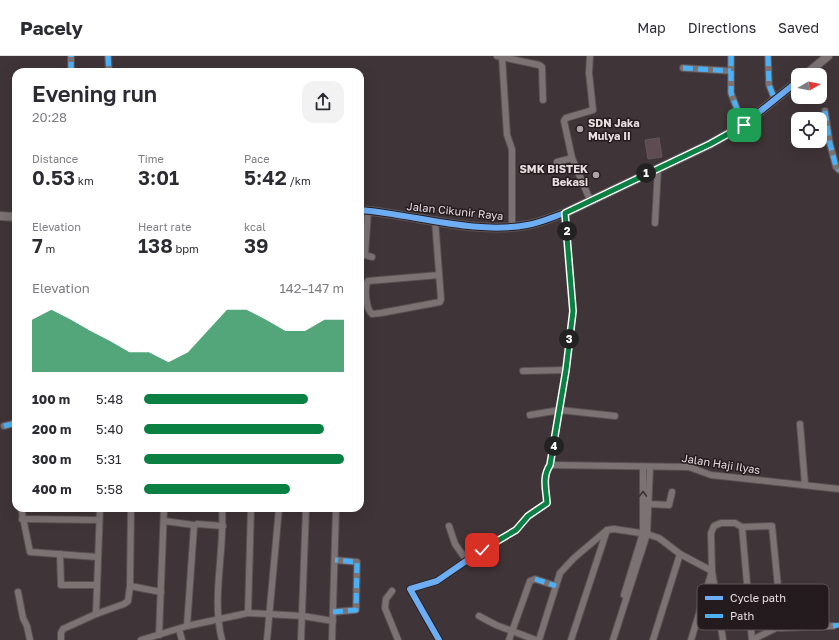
<!DOCTYPE html>
<html lang="en">
<head>
<meta charset="utf-8">
<style>
	:root { --surface:#fff; --page:#f2f2f3; --text:#2b2b33; --muted:#7c7c81; --line:#e1e1e2; --accent:#0b8043 }
	body { margin:0; font-family:"Golos Text",sans-serif; background:var(--page); color:var(--text); height:100vh; display:flex; flex-direction:column; font-size:15px; white-space:nowrap }
	* { box-sizing:border-box; margin:0 }
	p { font-size:13px; color:var(--muted) }
	.icon { flex:none; width:22px; height:22px; fill:none; stroke:currentColor; stroke-width:2; stroke-linecap:round; stroke-linejoin:round }
	.map { position:relative; flex:1; overflow:hidden }
	.side { position:absolute; left:12px; top:12px; width:352px; height:444px; display:flex; flex-direction:column; background:var(--surface); border-radius:12px; box-shadow:0 4px 16px #0002 }
	.side>* { flex:none }
	.needle { width:26px; rotate:81deg }
	.buttons { position:absolute; left:791px; top:12px; display:grid; gap:8px }
	.buttons a { display:grid; place-items:center; width:36px; height:36px; border-radius:8px; background:var(--surface); box-shadow:0 4px 16px #0002; font-size:20px }
	.pin { position:absolute; display:grid; place-items:center; width:34px; height:34px; color:#fff; margin:-17px; border-radius:8px; box-shadow:0 2px 6px #0006 }
	.km { position:absolute; width:20px; height:20px; margin:-10px; border-radius:50%; background:#222; color:#fff; font-size:11px; line-height:20px; text-align:center }
	.round { display:grid; place-items:center; flex:none; width:42px; height:42px; border-radius:12px; background:var(--page) }
	.overview { display:flex; align-items:center; justify-content:space-between; height:68px; padding:0 20px }
	h1 { font-size:22px; font-weight:600; line-height:30px }
	.metrics { display:grid; grid-template-columns:repeat(3,1fr); gap:6px; height:68px; padding:4px 20px }
	.metrics div { display:grid; align-content:center }
	.metrics b { font-size:20px; font-weight:600 }
	.metrics small { font-size:11px; font-weight:400 }
	.metrics p { font-size:11px }
	.chart { height:112px; padding:8px 20px }
	.chart p { display:flex; justify-content:space-between }
	.chart svg { width:100%; height:72px; margin-top:4px; fill:var(--accent); opacity:.7 }
	ul { padding:0 20px; list-style:none; font-size:13px }
	li { display:grid; grid-template-columns:64px 48px 1fr; align-items:center; height:30px }
	li i { height:10px; border-radius:5px; background:var(--accent) }
	header { display:flex; align-items:center; gap:24px; box-sizing:border-box; height:56px; padding:0 20px; background:var(--surface); border-bottom:1px solid var(--line) }
	header strong { font-size:19px }
	nav { display:flex; gap:22px; margin-inline-start:auto; font-size:14px }
	.map>svg:first-child { display:block }
</style>
</head>
<body>
<header>
<strong>Pacely</strong>
<nav><a>Map</a><a>Directions</a><a>Saved</a></nav>
</header>
<div class="map">
<svg width="839" height="584" viewBox="0 0 839 584">
	<rect width="100%" height="100%" fill="#3f3437"/>
	<polygon fill="#5f4b52" stroke="#61585a" points="659,82 662,101 648,103 645,84"/>
	<g fill="none" stroke-linecap="round" stroke-linejoin="round">
		<g stroke="#595052" stroke-width="8">
			<g id="minor">
				<polyline points="108,0 109,16"/>
				<polyline points="497,0 539,9 542,11 543,44"/>
				<polyline points="590,0 589,17 593,54 566,62 564,65 572,102 590,144"/>
				<polyline points="731,0 731,37 743,69"/>
				<polyline points="768,0 769,29 775,44"/>
				<polyline points="502,1 507,79 512,93 512,171"/>
				<polyline points="683,12 731,15"/>
				<polyline points="71,16 71,0"/>
				<polyline points="825,55 830,88 836,111 839,114"/>
				<polyline points="557,106 572,102"/>
				<polyline points="368,155 365,199 372,201"/>
				<path d="M435 164 441 243 440 246 381 257 372 258C366 253 364 232 368 225L439 219"/>
				<polyline points="655,167 658,112"/>
				<polyline points="523,315 566,314"/>
				<polyline points="530,359 560,354 615,360"/>
				<polyline points="800,368 805,429"/>
				<polyline points="4,370 16,367"/>
				<polyline points="550,409 689,411 711,419 839,433"/>
				<polyline points="649,448 669,449 672,436"/>
				<polyline points="21,452 30,496 97,501"/>
				<polyline points="131,452 130,530 161,536"/>
				<path d="M222 452C225 495 211 542 222 584"/>
				<polyline points="22,463 99,464"/>
				<polyline points="164,465 194,469"/>
				<polyline points="449,470 455,488 467,505"/>
				<polyline points="742,471 752,584"/>
				<polyline points="60,498 61,529 97,529"/>
				<polyline points="815,533 818,571"/>
				<polyline points="392,535 386,543 385,552 398,584"/>
				<polyline points="18,536 23,562 27,570 30,584"/>
				<polyline points="624,539 643,477 643,411"/>
				<polyline points="333,556 356,554 357,506 335,504"/>
				<polyline points="248,557 251,452"/>
				<polyline points="96,558 100,452"/>
				<polyline points="479,560 496,569 536,584"/>
				<polyline points="187,570 194,470 197,468 223,470"/>
				<polyline points="179,573 182,584"/>
				<polyline points="159,579 164,452"/>
				<polyline points="61,584 61,577 63,573 96,558 124,548 128,545 130,530"/>
				<polyline points="141,584 187,570 248,557 303,560 333,565"/>
				<polyline points="267,584 279,452"/>
				<polyline points="301,584 306,452"/>
				<polyline points="332,584 336,452"/>
				<path d="M439 584 410 533 437 525 482 494 516 474 528 460 547 447C546 433 542 421 550 409L566 314 573 255 565 157"/>
				<polyline points="509,584 530,525 535,523 556,530"/>
				<polyline points="539,584 560,517 574,502 607,474 614,473 647,478 659,482 680,498 712,515 723,584"/>
				<polyline points="571,584 607,474"/>
				<polyline points="613,584 647,478 650,411"/>
				<polyline points="653,584 680,498"/>
				<polyline points="691,584 712,515 711,477 714,470 721,467 735,467 742,471 772,470 782,572"/>
				<polyline points="752,584 776,572 833,570"/>
			</g>
		</g>
		<g stroke="#595052" stroke-width="10">
			<g id="tertiary">
				<polyline points="805,19 828,0"/>
				<path d="M360 154C413 158 475 179 527 169 540 167 552 161 565 157L710 88 743 69 798 25"/>
				<polyline points="0,160 16,161"/>
			</g>
		</g>
		<use href="#minor" stroke="#7b7274" stroke-width="6"/>
		<use href="#tertiary" stroke="#7b7274" stroke-width="8"/>
		<g stroke="#4cb0f7" stroke-width="5" stroke-dasharray="10 5" stroke-linecap="butt">
			<polyline points="108,0 109,16"/>
			<polyline points="731,0 731,37 743,69"/>
			<polyline points="768,0 769,29 775,44"/>
			<polyline points="683,12 731,15"/>
			<polyline points="71,16 71,0"/>
			<polyline points="825,55 830,88 836,111 839,114"/>
			<polyline points="4,370 16,367"/>
			<polyline points="535,523 556,530"/>
			<polyline points="333,556 356,554 357,506 335,504"/>
			<polyline points="833,570 839,569"/>
		</g>
		<g stroke="#241b1e" stroke-width="8">
			<g id="cycleway">
				<path d="M360 154C413 158 475 179 527 169 540 167 552 161 565 157L710 88 743 69 798 25"/>
				<path d="M439 584 410 533 437 525 482 494 516 474 528 460 547 447C546 433 542 421 550 409L566 314 573 255 565 157"/>
			</g>
		</g>
		<use href="#cycleway" stroke="#6dadf4" stroke-width="6"/>
	</g>
	<defs><path id="oneway-chevron" d="M-2-3.5L2.5 0L-2 3.5" fill="none" stroke-width="1.6" stroke-linecap="round" stroke-linejoin="round"/></defs>
	<use stroke="#3a3134" href="#oneway-chevron" transform="translate(643 438) rotate(-90)"/>
	<g fill="none" stroke-linecap="round" stroke-linejoin="round">
		<g stroke="#fff" stroke-width="8">
			<path id="route" d="M482 494 516 474 528 460 547 447C546 433 542 421 550 409L566 314 573 255 565 157 710 88 744 69"/>
		</g>
		<use href="#route" stroke="#0b8043" stroke-width="5"/>
	</g>
	<g fill="#aea2a5" stroke="#241b1e" stroke-width="1.5">
		<circle cx="580" cy="73" r="4"/>
		<circle cx="596" cy="119" r="4"/>
	</g>
	<g text-anchor="middle" stroke-width="3" stroke-linejoin="round" paint-order="stroke">
		<g font-size="11" font-weight="bold" fill="#e9dde0" stroke="#241b1e" text-anchor="start">
			<text x="588" y="71">SDN Jaka<tspan x="588" dy="13">Mulya II</tspan></text>
			<text x="588" y="117" text-anchor="end">SMK BISTEK<tspan x="588" dy="13">Bekasi</tspan></text>
		</g>
		<g font-size="11" fill="#e9dde0" stroke="#241b1e">
			<text transform="translate(455 155) rotate(6)" y="4">Jalan Cikunir Raya</text>
			<text transform="translate(721 408) rotate(9)" y="4">Jalan Haji Ilyas</text>
		</g>
	</g>
	<rect x="697" y="528" width="132" height="46" rx="6" fill="#241b1e" stroke="#5f5558" stroke-width="1"/>
	<rect x="705" y="540" width="18" height="4" fill="#6dadf4"/>
	<rect x="705" y="558" width="18" height="4" fill="#4cb0f7"/>
	<g font-size="11" fill="#e9dde0">
		<text x="730" y="546">Cycle path</text>
		<text x="730" y="564">Path</text>
	</g>
</svg>
<div class="buttons">
<a><svg class="needle" viewBox="-14 -14 28 28"><path d="M0-13l5 13h-10z" fill="#e53935"/><path d="M0 13l5-13h-10z" fill="#7c7c81"/></svg></a>
<a><svg class="icon" aria-label="locate" viewBox="0 0 24 24"><circle cx="12" cy="12" r="6"/><path d="M12 2v4M12 18v4M2 12h4M18 12h4"/></svg></a>
</div>
<div class="pin" style="left:744px;top:69px;background:#1e9e55"><svg class="icon" aria-label="arrive" viewBox="0 0 24 24"><path d="M6 21V4h12l-3 4 3 4H6"/></svg></div>
<div class="pin" style="left:482px;top:494px;background:#d93025"><svg class="icon" aria-label="check" viewBox="0 0 24 24"><path d="M5 12l5 5 9-10"/></svg></div>
<b class="km" style="left:646px;top:117px">1</b>
<b class="km" style="left:567px;top:175px">2</b>
<b class="km" style="left:569px;top:283px">3</b>
<b class="km" style="left:554px;top:390px">4</b>
<section class="side">
<div class="overview"><div><h1>Evening run</h1><p>20:28</p></div><a class="round"><svg class="icon" aria-label="share" viewBox="0 0 24 24"><path d="M12 15V3M7 8l5-5 5 5M5 13v7h14v-7"/></svg></a></div>
<div class="metrics">
<div><p>Distance</p><b>0.53<small> km</small></b></div>
<div><p>Time</p><b>3:01</b></div>
<div><p>Pace</p><b>5:42<small> /km</small></b></div>
</div>
<div class="metrics">
<div><p>Elevation</p><b>7<small> m</small></b></div>
<div><p>Heart rate</p><b>138<small> bpm</small></b></div>
<div><p>kcal</p><b>39</b></div>
</div>
<div class="chart"><p><span>Elevation</span>142–147 m</p>
<svg viewBox="0 0 160 44" preserveAspectRatio="none"><path d="M0 44V12L10 6L20 12L30 19L40 25L50 32L60 32L70 38L80 32L90 19L100 6L110 6L120 12L130 19L140 19L150 12L160 12V44z"/></svg>
</div>
<ul>
<li><b>100 m</b>5:48<i style="width:82%"></i></li>
<li><b>200 m</b>5:40<i style="width:90%"></i></li>
<li><b>300 m</b>5:31<i style="width:100%"></i></li>
<li><b>400 m</b>5:58<i style="width:73%"></i></li>
</ul>
</section>
</div>
</body>
</html>
